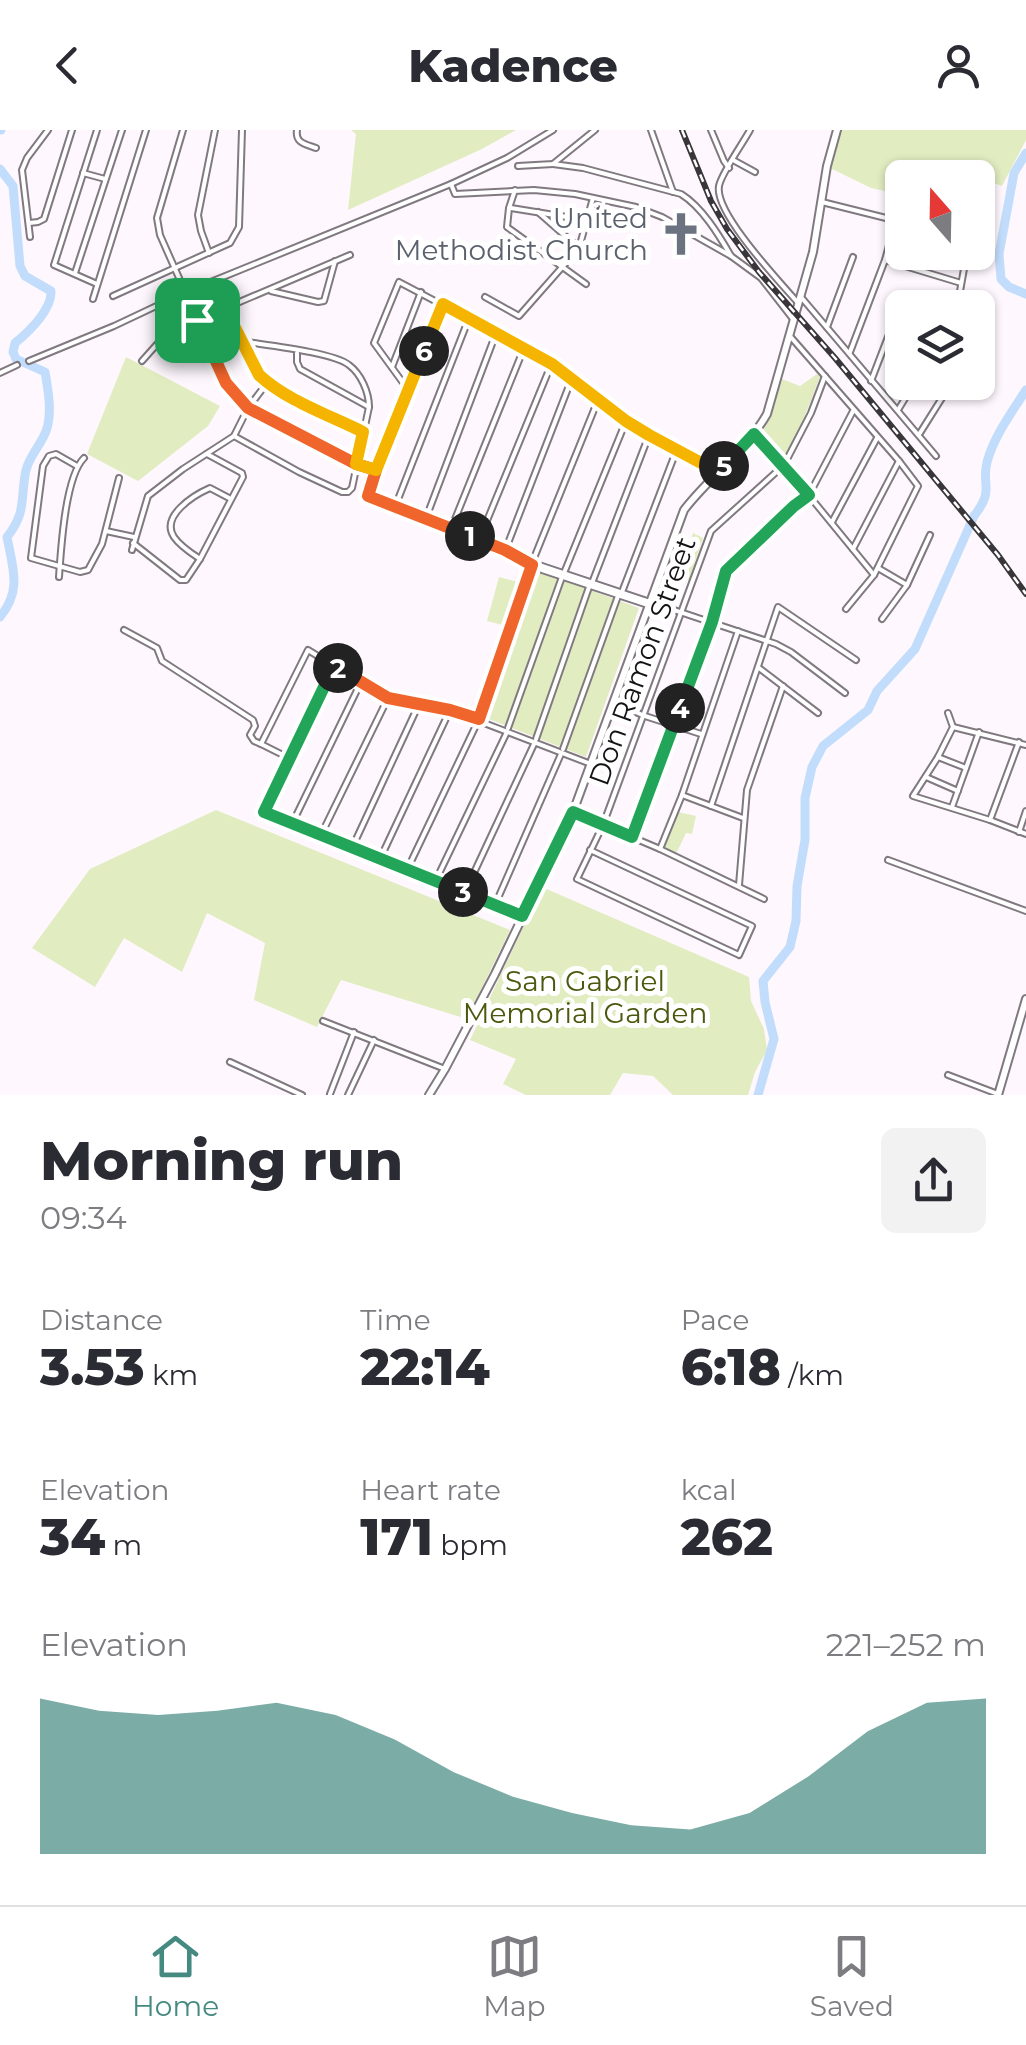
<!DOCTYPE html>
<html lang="en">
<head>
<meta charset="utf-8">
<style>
	:root { --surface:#fff; --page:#f2f2f3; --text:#2b2b33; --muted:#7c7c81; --line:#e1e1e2; --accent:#448a80 }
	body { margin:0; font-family:Montserrat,sans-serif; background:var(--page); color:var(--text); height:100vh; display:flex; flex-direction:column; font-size:38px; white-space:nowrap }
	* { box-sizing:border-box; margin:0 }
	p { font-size:32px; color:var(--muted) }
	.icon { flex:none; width:55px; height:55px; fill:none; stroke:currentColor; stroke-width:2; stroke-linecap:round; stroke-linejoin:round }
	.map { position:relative; height:965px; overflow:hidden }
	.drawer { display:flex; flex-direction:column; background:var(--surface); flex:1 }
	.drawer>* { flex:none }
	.needle { width:65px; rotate:340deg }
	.buttons { position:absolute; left:885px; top:30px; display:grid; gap:20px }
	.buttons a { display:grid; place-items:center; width:110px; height:110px; border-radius:15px; background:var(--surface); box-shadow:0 2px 8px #0004; font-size:50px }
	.pin { position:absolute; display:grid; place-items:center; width:85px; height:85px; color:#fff; margin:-42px; border-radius:20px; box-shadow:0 5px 15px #0006 }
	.km { position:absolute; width:50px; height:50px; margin:-25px; border-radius:50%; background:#222; color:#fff; font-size:28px; line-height:50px; text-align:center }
	.round { display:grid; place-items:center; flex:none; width:105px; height:105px; border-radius:15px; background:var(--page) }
	.summary { display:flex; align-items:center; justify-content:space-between; height:170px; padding:0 40px }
	h1 { font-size:55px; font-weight:800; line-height:75px }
	.metrics { display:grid; grid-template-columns:repeat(3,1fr); gap:15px; height:170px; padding:10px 40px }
	.metrics div { display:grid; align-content:center }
	.metrics b { font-size:50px; font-weight:800 }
	.metrics small { font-size:28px; font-weight:400 }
	.metrics p { font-size:28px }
	.chart { height:280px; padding:20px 40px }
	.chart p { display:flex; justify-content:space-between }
	.chart svg { width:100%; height:180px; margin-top:10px; fill:var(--accent); opacity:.7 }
	header { display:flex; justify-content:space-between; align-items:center; height:130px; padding:0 40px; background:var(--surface); font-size:45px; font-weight:800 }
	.dock { display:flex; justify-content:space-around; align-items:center; height:140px; border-top:2px solid var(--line); background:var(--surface); font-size:28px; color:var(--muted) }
	.dock a { display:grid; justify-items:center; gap:5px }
	.dock .current { color:var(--accent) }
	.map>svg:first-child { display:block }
</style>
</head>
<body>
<header><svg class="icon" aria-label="back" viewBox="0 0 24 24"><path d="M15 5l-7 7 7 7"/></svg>Kadence<svg class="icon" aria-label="person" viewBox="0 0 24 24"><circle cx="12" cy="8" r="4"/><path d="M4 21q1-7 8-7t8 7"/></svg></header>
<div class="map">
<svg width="1026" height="965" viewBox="0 0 1026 965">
	<rect width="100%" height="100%" fill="#fef8fe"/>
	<g fill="#e1ecc1">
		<polygon points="351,0 516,0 482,19 348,80 356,4"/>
		<polygon points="842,0 1026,0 1026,10 1002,56 932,32 925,47 902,48 902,65 871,58 830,38"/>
		<polygon points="126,227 220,276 208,296 138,351 87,324"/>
		<path d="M817 244 820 246C810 275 798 303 784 330L781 329 760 307 771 286 782 249 800 256Z"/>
		<polygon points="693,403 703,408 689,450 676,446 670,463 659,458 671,425 684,429"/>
		<polygon points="533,439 639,478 586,627 481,586"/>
		<polygon points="499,447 518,452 503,495 487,491"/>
		<polygon points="216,680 510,800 467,889 341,850 317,897 254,870 265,813 207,783 182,842 124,808 95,857 32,818 90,739"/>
		<polygon points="678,682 696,686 692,704 686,703 676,724 663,718"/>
		<polygon points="542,757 749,847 751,871 764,899 767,920 755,942 748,965 673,965 653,946 623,943 610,965 526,965 503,954 516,929 470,910"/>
	</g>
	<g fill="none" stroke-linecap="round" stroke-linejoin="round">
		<g stroke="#c2ddfc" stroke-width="9">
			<polyline points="0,0 1,0"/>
			<polyline points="1026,23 1014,43 999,124 1001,149 1009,157 1026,164"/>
			<path d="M0 39 13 56 20 136 25 146 51 161C52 179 30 201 15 213L13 222 16 229 45 242C48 259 52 281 47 298 43 313 30 324 26 340 20 369 27 382 7 407 13 439 22 460 0 487"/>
			<path d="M758 965 774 909 765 872 763 851 790 817 796 791 797 756 805 710V668L812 637 823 616 868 580 877 561 915 519 974 386C995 359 981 357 987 332 994 306 1012 282 1026 260"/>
		</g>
		<g stroke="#807980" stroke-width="8">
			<g id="street">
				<polyline points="183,0 157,88 160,105 218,236 234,264 248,278 356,333 375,339"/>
				<path d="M297 0C295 13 305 14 316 18"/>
				<polyline points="651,0 673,62"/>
				<polyline points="711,0 724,31 729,38"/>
				<path d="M750 0C743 13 721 44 719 56 714 83 780 152 799 174"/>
				<polyline points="733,30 755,42"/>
				<path d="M553 34 583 38 681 64C702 77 719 105 731 126"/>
				<polyline points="518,36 553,34 595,0"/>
				<polyline points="83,43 105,49"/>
				<polyline points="945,48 946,44 958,48"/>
				<polyline points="451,54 455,64 534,60 575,64 636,77 662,87 731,126 761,148 793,189"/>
				<polyline points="978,54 980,55 978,70"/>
				<polyline points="515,60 509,78 507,97 586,154"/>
				<polyline points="822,72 902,92"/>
				<polyline points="511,78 598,92 604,71"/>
				<polyline points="538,82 579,118"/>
				<polyline points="29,93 38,92 44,89 72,0"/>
				<polyline points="30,107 22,40 27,28 48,0"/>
				<polyline points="209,123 201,101 198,85 215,0"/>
				<polyline points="885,130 961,153"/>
				<polyline points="75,143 122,0"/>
				<polyline points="97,154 54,135 97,0"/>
				<polyline points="271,161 318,172 324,171 335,131"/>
				<polyline points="113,166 230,113 239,97 242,0"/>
				<polyline points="485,167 519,186 579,118 593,68"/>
				<polyline points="801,167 936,326"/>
				<polyline points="93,169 146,0"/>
				<polyline points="443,174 377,340 368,366 505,421 542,440 648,475"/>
				<path d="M225 178 259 245C287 271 329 285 363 302"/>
				<polyline points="957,178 967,122"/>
				<polyline points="978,184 986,186 988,189 978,208"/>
				<polyline points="827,197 853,127"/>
				<polyline points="789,205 899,331 918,356 874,445 846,479"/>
				<polyline points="850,222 885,130 896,90"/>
				<polyline points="297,223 297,232 300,239 369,277"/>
				<polyline points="29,231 114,196 186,162 451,54 507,28 553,0"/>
				<polyline points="142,231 159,212 183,196 350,125"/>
				<polyline points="392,237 421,162"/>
				<polyline points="0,243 17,235"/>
				<polyline points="871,251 903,168 943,178"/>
				<polyline points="409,261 374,213 399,152 524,218 572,248 626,291 718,342"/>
				<polyline points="898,280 915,252"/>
				<polyline points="920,303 952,252"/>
				<polyline points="754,305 784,335 874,445"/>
				<path d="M234 306 299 342 342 362H348L352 358 369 277C369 262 361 244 349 235 333 222 264 215 240 211"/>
				<polyline points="77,336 56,324 49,326 43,336 31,428 80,442 88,440 102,414 119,348"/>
				<polyline points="395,377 469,188"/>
				<polyline points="426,388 495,206"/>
				<polyline points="832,392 877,308"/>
				<polyline points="451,399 524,218"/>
				<polyline points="106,401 134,407"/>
				<polyline points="479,410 551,235"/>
				<polyline points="133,413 180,450 186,450 200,429 243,347 242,343 207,324"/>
				<polyline points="853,419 899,331"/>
				<polyline points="132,420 148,366 183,339 234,306 248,278 267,253"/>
				<polyline points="505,421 572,248"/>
				<path d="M200 429C191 423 180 416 174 407 160 386 194 365 210 358L229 368"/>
				<polyline points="533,433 776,514 791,522 845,563"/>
				<polyline points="878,438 907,455"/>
				<polyline points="564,443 626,291"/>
				<path d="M59 447C61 419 65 347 84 328"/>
				<polyline points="592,453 649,305"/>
				<polyline points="622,462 677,319"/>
				<polyline points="882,489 907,455 930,405"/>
				<polyline points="124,500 157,518 162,531 253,590 255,596 250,605 254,611 261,614"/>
				<polyline points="334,535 264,682 521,786"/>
				<polyline points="759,538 818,583"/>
				<polyline points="614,573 645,586 701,604"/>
				<polyline points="948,583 953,597 938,627 913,666 990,690 1026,704"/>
				<polyline points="953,597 1026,615"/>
				<polyline points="508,598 562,447"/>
				<polyline points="536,609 589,457"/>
				<polyline points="563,619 618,466"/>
				<polyline points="938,627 966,638"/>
				<polyline points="289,628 261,614 308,520 388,569 450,580 591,634"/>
				<polyline points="926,647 958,661"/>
				<polyline points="682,665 743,688"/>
				<polyline points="711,676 778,477 856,530"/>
				<polyline points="952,677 979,602"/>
				<polyline points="573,682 660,719 764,769"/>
				<polyline points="990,690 1019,612"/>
				<polyline points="292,694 360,554"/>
				<polyline points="1019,702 1026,681"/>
				<polyline points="321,705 387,570"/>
				<polyline points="632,707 711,491 727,441 809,365 853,281"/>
				<polyline points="352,718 419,574"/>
				<polyline points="660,719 682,665 738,501"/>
				<polyline points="590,720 752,796 739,825 577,749 603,695 711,401 784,335 811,283 825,246"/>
				<polyline points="380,729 450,580"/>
				<polyline points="888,730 1026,781"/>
				<polyline points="407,740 479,589 532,433 598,270"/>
				<polyline points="436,750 507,602"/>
				<polyline points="739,755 747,660 783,556"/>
				<polyline points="465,762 535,612"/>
				<polyline points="495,775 561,624"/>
				<polyline points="323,891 445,939"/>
				<polyline points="230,932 302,965"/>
				<polyline points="948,945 998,964"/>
				<polyline points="330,964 354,902"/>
				<polyline points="348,965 374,910"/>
			</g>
		</g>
		<g stroke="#807980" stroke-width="10">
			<g id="secondary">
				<path d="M429 965 445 939 495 844 573 682 684 380C710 346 746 321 767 284L813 122 827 36 837 0"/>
				<polyline points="998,965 1026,869"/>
			</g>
		</g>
		<use href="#street" stroke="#fff" stroke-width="4"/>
		<use href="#secondary" stroke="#fff" stroke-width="6"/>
		<g stroke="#383638" stroke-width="6">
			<polyline id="rail" points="682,0 711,71 727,99 759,142 835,228 998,425 1026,464"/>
		</g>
		<use href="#rail" stroke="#fff" stroke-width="2.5" stroke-dasharray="8" stroke-linecap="butt"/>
	</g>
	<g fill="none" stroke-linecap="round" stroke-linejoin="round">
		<g stroke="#fff" stroke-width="20">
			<polyline id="split-1" points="197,190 226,253 248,278 356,334 376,340 368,366 470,406"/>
		</g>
		<g stroke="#fff" stroke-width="20">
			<polyline id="split-2" points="338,538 388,568 450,580 479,589 532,435 505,420 470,406"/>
		</g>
		<g stroke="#fff" stroke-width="20">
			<polyline id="split-3" points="338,538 334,536 264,682 463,762"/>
		</g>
		<g stroke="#fff" stroke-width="20">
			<polyline id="split-4" points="463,762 522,786 573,682 632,707 680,578"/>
		</g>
		<g stroke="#fff" stroke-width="20">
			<polyline id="split-5" points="680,578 712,492 726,441 794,376 809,365 754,304 724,336"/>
		</g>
		<g stroke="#fff" stroke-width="20">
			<polyline id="split-6" points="424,221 443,174 552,234 626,291 649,305 718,342 724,336"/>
		</g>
		<g stroke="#fff" stroke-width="20">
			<path id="split-7" d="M197 190 225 178 259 245C287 271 329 285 363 302L356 334 376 340 424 221"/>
		</g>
		<use href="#split-1" stroke="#f0652b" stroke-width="12"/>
		<use href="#split-2" stroke="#f0652b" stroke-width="12"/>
		<use href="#split-3" stroke="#22a559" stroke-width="12"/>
		<use href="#split-4" stroke="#22a559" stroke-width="12"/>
		<use href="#split-5" stroke="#22a559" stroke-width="12"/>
		<use href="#split-6" stroke="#f5b400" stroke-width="12"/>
		<use href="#split-7" stroke="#f5b400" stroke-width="12"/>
	</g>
	<defs>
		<g id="church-bare" transform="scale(3.45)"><path d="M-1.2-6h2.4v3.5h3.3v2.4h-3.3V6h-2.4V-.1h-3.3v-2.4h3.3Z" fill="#6b7280" stroke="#fff" stroke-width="2.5" paint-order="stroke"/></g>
	</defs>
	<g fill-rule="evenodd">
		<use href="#church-bare" x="681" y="104"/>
	</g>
	<g text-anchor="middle" stroke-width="10" stroke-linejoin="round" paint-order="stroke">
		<g font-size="28" fill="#5b616d" stroke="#fff" text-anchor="end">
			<text x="648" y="98">United<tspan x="648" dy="32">Methodist Church</tspan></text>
		</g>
		<g font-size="28" fill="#141214" stroke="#fff">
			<text transform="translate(642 531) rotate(-70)" y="10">Don Ramon Street</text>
		</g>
		<g font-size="28" fill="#4c580e" stroke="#fff">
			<text x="585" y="861">San Gabriel<tspan x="585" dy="32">Memorial Garden</tspan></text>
		</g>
	</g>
</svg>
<div class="buttons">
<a><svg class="needle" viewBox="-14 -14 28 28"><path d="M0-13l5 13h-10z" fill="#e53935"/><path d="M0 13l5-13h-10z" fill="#7c7c81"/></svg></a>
<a><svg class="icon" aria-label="layers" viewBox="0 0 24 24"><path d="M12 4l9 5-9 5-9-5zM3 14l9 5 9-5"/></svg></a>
</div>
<div class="pin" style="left:197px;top:190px;background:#1e9e55"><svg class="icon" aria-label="arrive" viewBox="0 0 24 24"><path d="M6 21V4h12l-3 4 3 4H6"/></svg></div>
<b class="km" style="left:470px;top:406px">1</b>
<b class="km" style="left:338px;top:538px">2</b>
<b class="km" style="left:463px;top:762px">3</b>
<b class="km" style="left:680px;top:578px">4</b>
<b class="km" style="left:724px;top:336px">5</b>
<b class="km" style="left:424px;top:221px">6</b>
</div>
<section class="drawer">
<div class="summary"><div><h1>Morning run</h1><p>09:34</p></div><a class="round"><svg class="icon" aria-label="share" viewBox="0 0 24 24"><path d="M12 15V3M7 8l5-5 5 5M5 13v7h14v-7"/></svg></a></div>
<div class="metrics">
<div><p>Distance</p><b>3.53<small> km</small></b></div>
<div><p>Time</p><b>22:14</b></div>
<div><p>Pace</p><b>6:18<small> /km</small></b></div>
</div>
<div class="metrics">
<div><p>Elevation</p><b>34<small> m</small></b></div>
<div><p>Heart rate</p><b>171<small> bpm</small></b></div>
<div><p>kcal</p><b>262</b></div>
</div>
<div class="chart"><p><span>Elevation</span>221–252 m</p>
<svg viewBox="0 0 160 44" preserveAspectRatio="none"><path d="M0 44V6L10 9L20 10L30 9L40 7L50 10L60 16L70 24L80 30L90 34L100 37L110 38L120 34L130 25L140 14L150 7L160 6V44z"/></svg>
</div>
</section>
<nav class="dock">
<a class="current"><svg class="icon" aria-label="home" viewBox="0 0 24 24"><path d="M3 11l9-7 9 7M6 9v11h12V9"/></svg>Home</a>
<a><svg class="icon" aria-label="map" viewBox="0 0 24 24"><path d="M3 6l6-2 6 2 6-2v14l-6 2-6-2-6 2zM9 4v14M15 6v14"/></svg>Map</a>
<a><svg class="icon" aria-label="saved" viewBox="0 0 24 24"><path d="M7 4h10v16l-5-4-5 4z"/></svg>Saved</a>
</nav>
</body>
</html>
